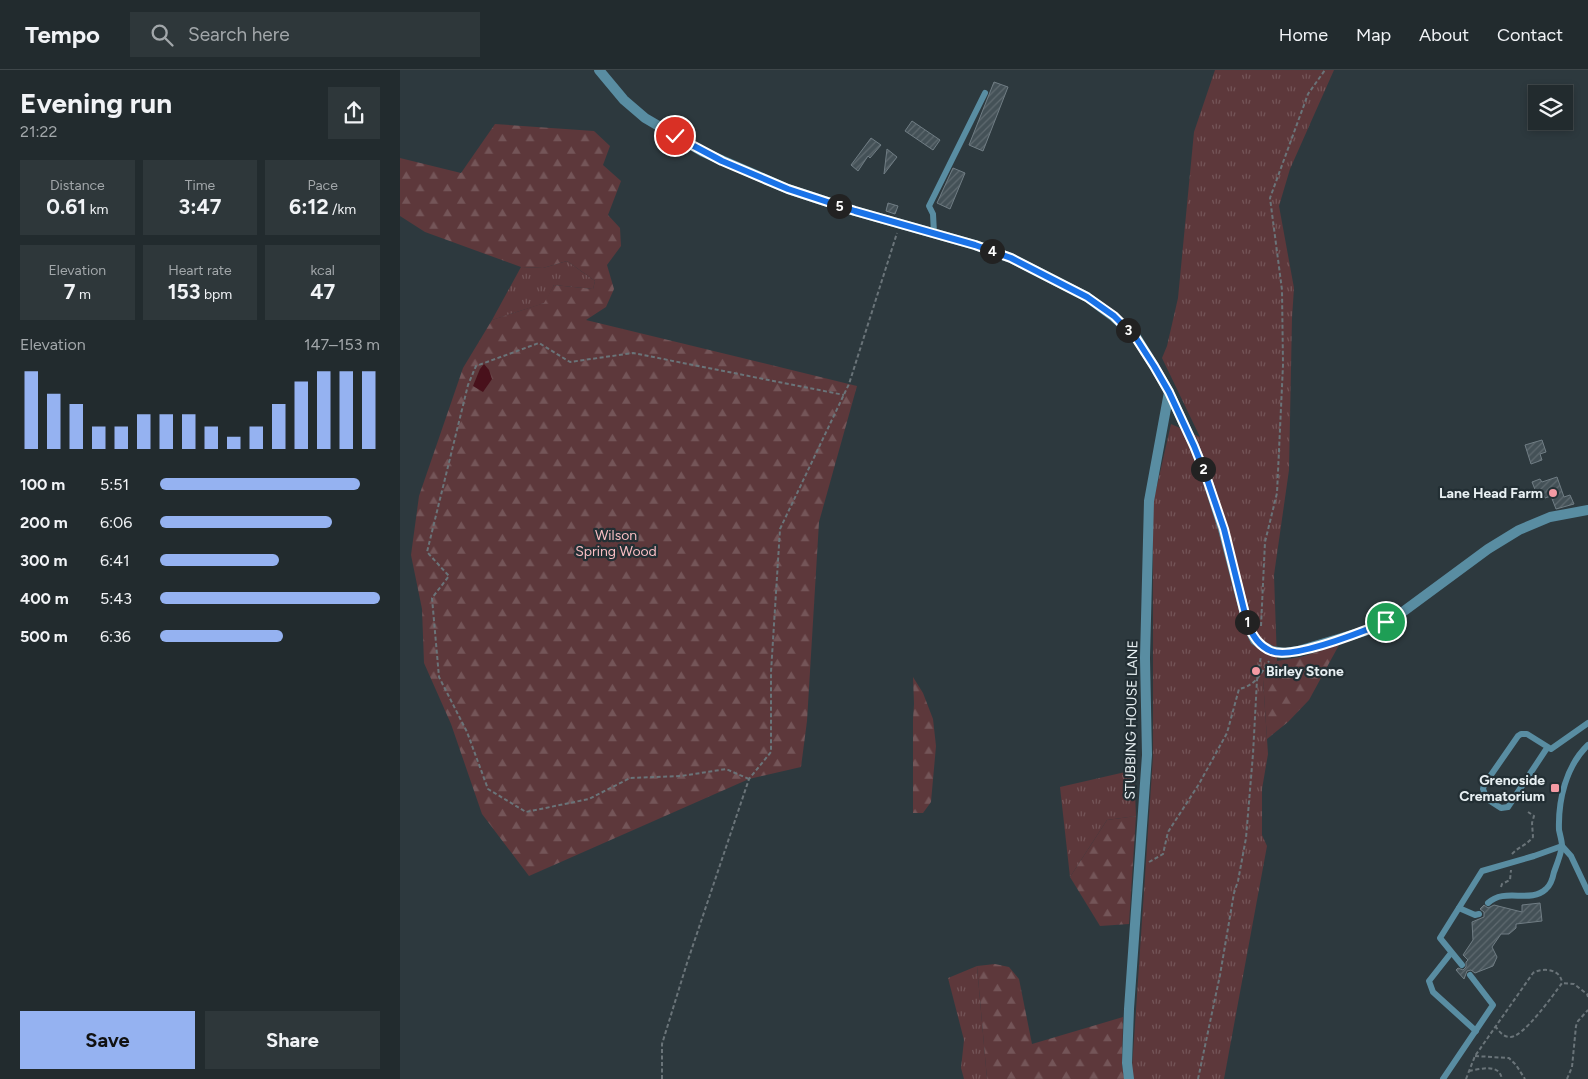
<!DOCTYPE html>
<html lang="en">
<head>
<meta charset="utf-8">
<style>
	:root { --surface:#222b2e; --page:#2e373a; --text:#f1f3f6; --muted:#a2a7aa; --line:#3f474a; --accent:#95b2f1 }
	body { margin:0; font-family:Figtree,sans-serif; background:var(--page); color:var(--text); height:100vh; display:flex; flex-direction:column; font-size:19px; white-space:nowrap }
	* { box-sizing:border-box; margin:0 }
	p { font-size:16px; color:var(--muted) }
	.icon { flex:none; width:28px; height:28px; fill:none; stroke:currentColor; stroke-width:2; stroke-linecap:round; stroke-linejoin:round }
	.map { position:relative; flex:1; overflow:hidden }
	.details { display:flex; flex-direction:column; background:var(--surface); width:400px }
	.details>* { flex:none }
	.tools { position:absolute; left:1128px; top:15px; display:grid; gap:10px }
	.tools a { display:grid; place-items:center; width:45px; height:45px; border-radius:0px; background:var(--surface); box-shadow:0 2px 8px #0003,0 0 0 1px var(--line); font-size:25px }
	.pin { position:absolute; display:grid; place-items:center; width:42px; height:42px; color:#fff; margin:-21px; border:2px solid #fff; border-radius:50%; box-shadow:0 1px 5px #0007 }
	.km { position:absolute; width:25px; height:25px; margin:-12px; border-radius:50%; background:#222; color:#fff; font-size:14px; line-height:25px; text-align:center }
	.round { display:grid; place-items:center; flex:none; width:52px; height:52px; border-radius:0px; background:var(--page) }
	.overview { display:flex; align-items:center; justify-content:space-between; height:85px; padding:0 20px }
	h1 { font-size:28px; font-weight:700; line-height:38px }
	.figures { display:grid; grid-template-columns:repeat(3,1fr); gap:8px; height:85px; padding:5px 20px }
	.figures div { display:grid; align-content:center; border-radius:0px; background:var(--page); text-align:center }
	.figures b { font-size:21px; font-weight:700 }
	.figures small { font-size:14px; font-weight:400 }
	.figures p { font-size:14px }
	.chart { height:140px; padding:10px 20px }
	.chart p { display:flex; justify-content:space-between }
	.chart svg { width:100%; height:90px; margin-top:5px; stroke:var(--accent); stroke-width:6 }
	.action { display:flex; gap:10px; margin-top:auto; padding:10px 20px }
	.action a { flex:1; height:58px; border-radius:0px; background:var(--accent); color:#111; font-size:20px; font-weight:700; line-height:58px; text-align:center }
	.action a+a { background:var(--page); color:var(--text) }
	ul { padding:0 20px; list-style:none; font-size:16px }
	li { display:grid; grid-template-columns:80px 60px 1fr; align-items:center; height:38px }
	li i { height:12px; border-radius:6px; background:var(--accent) }
	header { display:flex; align-items:center; gap:30px; box-sizing:border-box; height:70px; padding:0 25px; background:var(--surface); border-bottom:1px solid var(--line) }
	header strong { font-size:24px }
	nav { display:flex; gap:28px; margin-inline-start:auto; font-size:18px }
	.search { width:350px; height:45px; background:var(--page); display:flex; align-items:center; gap:12px; box-sizing:border-box; padding:0 18px; border-radius:0px; color:var(--muted); font-size:19px }
	main { display:flex; flex:1; min-height:0 }
	.map>svg:first-child { display:block }
</style>
</head>
<body>
<header>
<strong>Tempo</strong>
<div class="search"><svg class="icon" aria-label="search" viewBox="0 0 24 24"><circle cx="10" cy="10" r="6"/><path d="M15 15l6 6"/></svg>Search here</div>
<nav><a>Home</a><a>Map</a><a>About</a><a>Contact</a></nav>
</header>
<main>
<section class="details">
<div class="overview"><div><h1>Evening run</h1><p>21:22</p></div><a class="round"><svg class="icon" aria-label="share" viewBox="0 0 24 24"><path d="M12 15V3M7 8l5-5 5 5M5 13v7h14v-7"/></svg></a></div>
<div class="figures">
<div><p>Distance</p><b>0.61<small> km</small></b></div>
<div><p>Time</p><b>3:47</b></div>
<div><p>Pace</p><b>6:12<small> /km</small></b></div>
</div>
<div class="figures">
<div><p>Elevation</p><b>7<small> m</small></b></div>
<div><p>Heart rate</p><b>153<small> bpm</small></b></div>
<div><p>kcal</p><b>47</b></div>
</div>
<div class="chart"><p><span>Elevation</span>147–153 m</p>
<svg viewBox="0 0 160 44" preserveAspectRatio="none"><path d="M5 44V6M15 44V17M25 44V22M35 44V33M45 44V33M55 44V27M65 44V27M75 44V27M85 44V33M95 44V38M105 44V33M115 44V22M125 44V11M135 44V6M145 44V6M155 44V6"/></svg>
</div>
<ul>
<li><b>100 m</b>5:51<i style="width:91%"></i></li>
<li><b>200 m</b>6:06<i style="width:78%"></i></li>
<li><b>300 m</b>6:41<i style="width:54%"></i></li>
<li><b>400 m</b>5:43<i style="width:100%"></i></li>
<li><b>500 m</b>6:36<i style="width:56%"></i></li>
</ul>
<div class="action"><a>Save</a><a>Share</a></div>
</section>
<div class="map">
<svg width="1188" height="1009" viewBox="0 0 1188 1009">
	<defs>
		<pattern id="grass-tufts" width="24" height="20" patternUnits="userSpaceOnUse" patternTransform="scale(1.25)"><rect width="24" height="20" fill="#5d383b"/><path d="M3 7l-1-3M5 7V3M7 7l1-3M15 17l-1-3M17 17v-4M19 17l1-3" fill="none" stroke="#745558"/></pattern>
		<pattern id="forest-firs" width="22" height="20" patternUnits="userSpaceOnUse" patternTransform="scale(1.25)"><rect width="22" height="20" fill="#5d383b"/><path d="M5 1l3.5 6h-7zM16 11l3.5 6h-7z" fill="#745558"/></pattern>
		<pattern id="building-hatch" width="6" height="6" patternUnits="userSpaceOnUse" patternTransform="scale(1.25)"><rect width="6" height="6" fill="#445157"/><path d="M-1 1l2-2M0 6l6-6M5 7l2-2" fill="none" stroke="#5f6a70"/></pattern>
	</defs>
	<rect width="100%" height="100%" fill="#2d393e"/>
	<g fill="url(#grass-tufts)">
		<polygon points="815,0 934,0 890,99 879,136 894,218 892,248 889,400 874,505 877,591 863,609 868,684 862,719 862,765 867,776 824,1009 733,1009 732,999 753,687 753,433 771,354 800,367 762,288 767,276 778,228 794,62"/>
		<polygon points="167,191 195,211 193,219 154,215 145,233 92,250 121,197 143,198"/>
		<polygon points="734,700 736,746 707,750 670,807 660,717"/>
		<polygon points="577,896 587,1009 564,1009 561,998 564,970 548,908"/>
	</g>
	<g fill="url(#forest-firs)">
		<polygon points="95,54 194,61 210,76 203,95 221,111 208,145 220,158 221,176 207,195 214,219 206,237 186,250 457,316 419,452 407,651 401,697 349,709 129,806 82,744 51,654 24,593 22,539 11,485 19,426 63,298 92,250 144,233 154,215 193,219 195,211 167,191 143,198 121,197 25,162 0,146 0,88 61,103"/>
		<polygon points="939,575 909,630 888,652 867,669 863,609 877,591 901,587"/>
		<polygon points="513,607 523,623 533,649 536,676 531,732 523,743 513,743 513,649 514,634"/>
		<polygon points="736,746 729,854 700,856 670,807 707,750"/>
		<polygon points="595,894 609,897 619,909 632,974 723,947 722,996 725,1009 587,1009 577,896"/>
	</g>
	<polygon fill="#48111b" points="84,294 89,300 92,309 83,322 73,316 80,299"/>
	<g fill="url(#building-hatch)" stroke="#707d84">
		<polygon points="594,12 608,17 583,81 569,75"/>
		<polygon points="512,51 540,70 533,80 505,61"/>
		<polygon points="471,68 481,75 470,88 468,86 458,101 451,95"/>
		<polygon points="487,79 497,87 484,104"/>
		<polygon points="553,98 565,103 550,139 537,133"/>
		<polygon points="488,133 498,136 495,144 486,141"/>
		<polygon points="1142,370 1146,382 1140,384 1142,390 1131,394 1125,375"/>
		<polygon points="1157,407 1164,427 1170,425 1174,434 1156,439 1151,426 1145,428 1142,420 1136,422 1132,412 1140,409 1142,412"/>
		<polygon points="1140,833 1142,851 1116,854 1116,858 1109,864 1101,864 1092,877 1097,887 1093,896 1075,903 1071,900 1067,901 1064,909 1056,900 1058,898 1063,900 1066,897 1066,892 1068,890 1063,885 1073,870 1072,852 1084,847 1084,842 1080,839 1084,835 1088,838 1094,835 1122,842 1122,835"/>
	</g>
	<g fill="none" stroke-linecap="round" stroke-linejoin="round">
		<g stroke="#6a7479" stroke-width="2" stroke-dasharray="4 2.5" stroke-linecap="butt">
			<polyline points="861,556 865,472 877,423 883,295 882,220 870,128 908,24 925,0"/>
			<polyline points="349,709 326,699 281,706 230,708 189,729 126,742 88,719 67,662 39,607 32,528 49,506 27,482 68,315 76,296 139,273 170,292 233,283 444,325"/>
			<path d="M1112 784C1118 777 1127 775 1133 767L1132 753 1134 746 1128 742"/>
			<path d="M749 792 763 784 768 762 799 714 827 663 839 619C855 616 861 604 869 591"/>
			<polyline points="1101,817 1102,814 1110,810 1111,800"/>
			<path d="M1095 956C1099 961 1103 967 1110 967 1123 968 1154 924 1162 913L1174 914 1187 924 1188 927"/>
			<polyline points="1075,986 1109,988 1116,995 1125,1009"/>
			<path d="M1069 1001C1081 999 1099 993 1102 1009"/>
			<polyline points="262,1009 262,974 287,893 349,709 371,682 371,602 380,459 449,314 497,163"/>
			<polyline points="798,1009 820,905 834,823 838,811 846,768 853,684 857,610 861,586"/>
			<path d="M1066 1009 1075 986 1133 903C1143 897 1161 899 1162 913"/>
			<polyline points="1167,1009 1172,997 1176,956 1178,951 1188,940"/>
		</g>
		<g stroke="#598da2" stroke-width="6">
			<polyline points="534,163 533,144 529,136 585,23"/>
			<polyline points="1147,678 1108,737 1101,738 1087,729 1083,719 1084,715 1118,666 1121,664 1127,664 1151,679 1188,653"/>
			<path d="M1088 833C1105 817 1130 834 1146 819 1151 815 1153 807 1154 802 1157 794 1161 784 1162 776 1162 771 1160 765 1159 760 1158 730 1166 696 1188 675"/>
			<polyline points="1059,838 1075,845 1079,844"/>
			<polyline points="1051,883 1029,911 1033,922 1076,961"/>
			<polyline points="1062,895 1040,868 1082,801 1134,786 1162,776 1171,786 1188,822"/>
			<polyline points="1043,1009 1093,935 1070,905"/>
		</g>
		<polyline stroke="#598da2" stroke-width="10" points="729,1009 727,993 729,939 747,685 745,588 749,431 769,322"/>
		<polyline stroke="#598da2" stroke-width="10" points="199,0 224,30 245,48 303,82 388,119 455,141 575,175 611,188 687,227 714,247 736,267 754,296 769,322 794,376 806,406 823,459 848,556 855,570 863,576 872,581 884,583 898,581 965,561 986,552 1004,541 1088,479 1119,460 1150,447 1188,440"/>
	</g>
	<g fill="none" stroke-linecap="round" stroke-linejoin="round">
		<g stroke="#fff" stroke-width="10">
			<path id="route" d="M275 66 322 91 388 119 455 141 575 175 611 188 687 227 714 246 736 268 754 296 769 322 794 376 806 406 824 459 848 556C854 567 859 576 871 581 892 590 964 561 986 552"/>
		</g>
		<use href="#route" stroke="#1a73e8" stroke-width="6"/>
	</g>
	<g fill="#f49aa3" stroke="#232f34" stroke-width="2">
		<circle cx="1153" cy="423" r="5"/>
		<circle cx="856" cy="601" r="5"/>
		<rect x="1150" y="713" width="10" height="10" rx="2.5"/>
	</g>
	<g text-anchor="middle" stroke-width="4.5" stroke-linejoin="round" paint-order="stroke">
		<g font-size="14" font-weight="bold" fill="#e7eff2" stroke="#232f34" text-anchor="end">
			<text x="1143" y="428">Lane Head Farm</text>
			<text x="866" y="606" text-anchor="start">Birley Stone</text>
			<text x="1145" y="715">Grenoside<tspan x="1145" dy="16">Crematorium</tspan></text>
		</g>
		<g font-size="14" fill="#f9bec3" stroke="#232f34">
			<text x="216" y="470">Wilson<tspan x="216" dy="16">Spring Wood</tspan></text>
		</g>
		<g font-size="14" fill="#e7eff2" stroke="#232f34">
			<text transform="translate(731 650) rotate(-89)" y="5">STUBBING HOUSE LANE</text>
		</g>
	</g>
</svg>
<div class="tools">
<a><svg class="icon" aria-label="layers" viewBox="0 0 24 24"><path d="M12 4l9 5-9 5-9-5zM3 14l9 5 9-5"/></svg></a>
</div>
<div class="pin" style="left:986px;top:552px;background:#1e9e55"><svg class="icon" aria-label="arrive" viewBox="0 0 24 24"><path d="M6 21V4h12l-3 4 3 4H6"/></svg></div>
<div class="pin" style="left:275px;top:66px;background:#d93025"><svg class="icon" aria-label="check" viewBox="0 0 24 24"><path d="M5 12l5 5 9-10"/></svg></div>
<b class="km" style="left:847px;top:552px">1</b>
<b class="km" style="left:803px;top:399px">2</b>
<b class="km" style="left:728px;top:260px">3</b>
<b class="km" style="left:592px;top:181px">4</b>
<b class="km" style="left:439px;top:136px">5</b>
</div>
</main>
</body>
</html>
